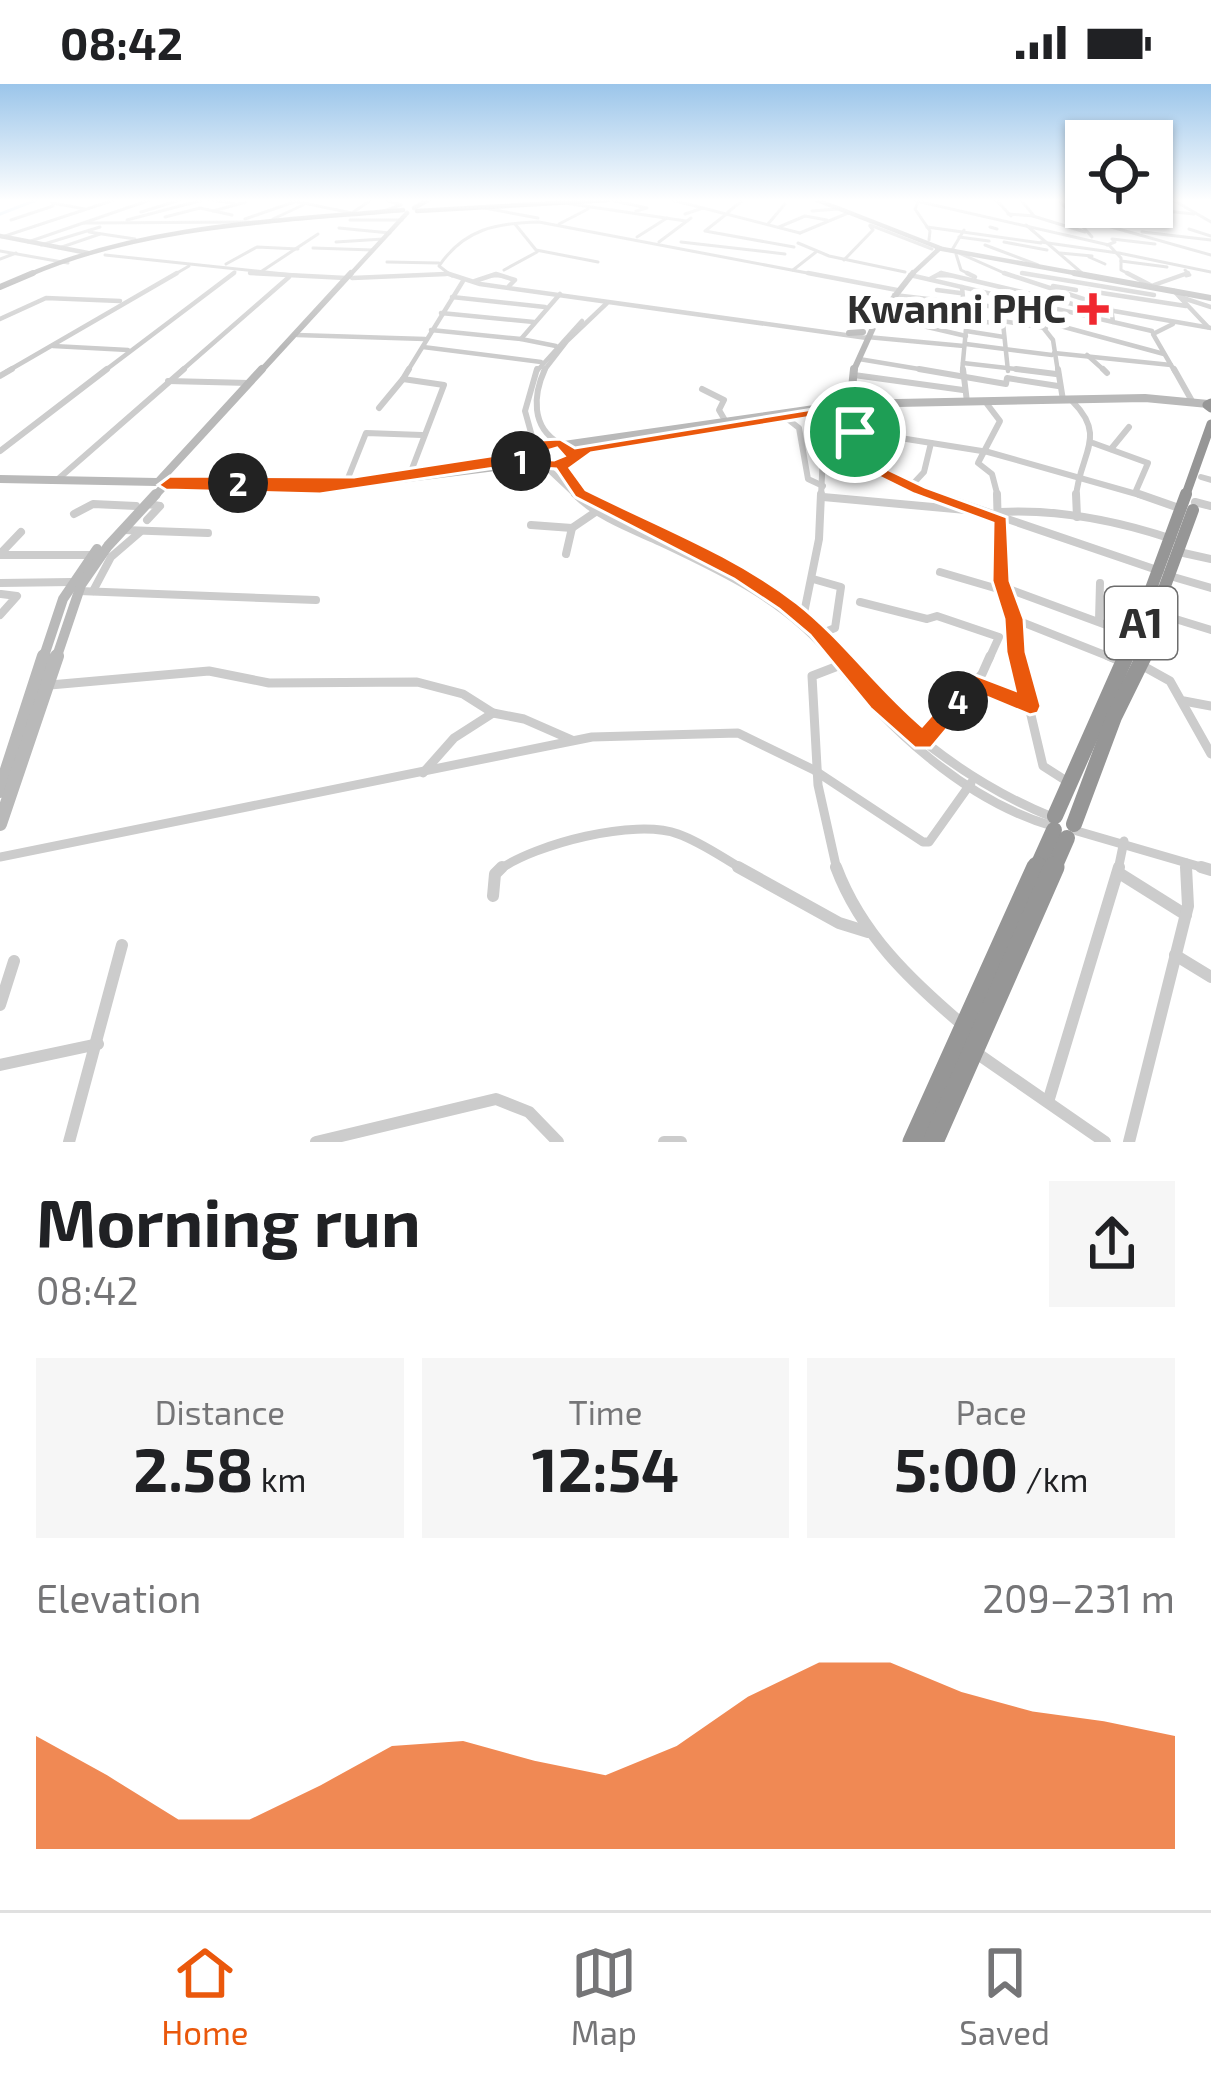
<!DOCTYPE html>
<html lang="en">
<head>
<meta charset="utf-8">
<style>
	:root { --surface:#fff; --page:#f6f6f6; --text:#202124; --muted:#757577; --line:#e0e0e0; --accent:#ea580c }
	body { margin:0; font-family:"Exo 2",sans-serif; background:var(--page); color:var(--text); height:100vh; display:flex; flex-direction:column; font-size:45px; white-space:nowrap }
	* { box-sizing:border-box; margin:0 }
	p { font-size:39px; color:var(--muted) }
	.icon { flex:none; width:66px; height:66px; fill:none; stroke:currentColor; stroke-width:2; stroke-linecap:round; stroke-linejoin:round }
	.map { position:relative; height:1058px; overflow:hidden }
	.sheet { display:flex; flex-direction:column; background:var(--surface); flex:1 }
	.sheet>* { flex:none }
	.controls { position:absolute; left:1065px; top:36px; display:grid; gap:24px }
	.controls a { display:grid; place-items:center; width:108px; height:108px; border-radius:0px; background:var(--surface); box-shadow:0 3px 9px #0004; font-size:60px }
	.pin { position:absolute; display:grid; place-items:center; width:102px; height:102px; color:#fff; margin:-51px; border:6px solid #fff; border-radius:50%; box-shadow:0 3px 12px #0007 }
	.km { position:absolute; width:60px; height:60px; margin:-30px; border-radius:50%; background:#222; color:#fff; font-size:33px; line-height:60px; text-align:center }
	.round { display:grid; place-items:center; flex:none; width:126px; height:126px; border-radius:0px; background:var(--page) }
	.headline { display:flex; align-items:center; justify-content:space-between; height:204px; padding:0 36px }
	h1 { font-size:66px; font-weight:700; line-height:90px }
	.metrics { display:grid; grid-template-columns:repeat(3,1fr); gap:18px; height:204px; padding:12px 36px }
	.metrics div { display:grid; align-content:center; border-radius:0px; background:var(--page); text-align:center }
	.metrics b { font-size:60px; font-weight:700 }
	.metrics small { font-size:33px; font-weight:400 }
	.metrics p { font-size:33px }
	.chart { height:336px; padding:24px 36px }
	.chart p { display:flex; justify-content:space-between }
	.chart svg { width:100%; height:216px; margin-top:12px; fill:var(--accent); opacity:.7 }
	.status { display:flex; justify-content:space-between; align-items:center; height:84px; padding:0 60px; background:var(--surface); direction:ltr }
	.status svg { height:33px; fill:currentColor }
	.menu { display:flex; justify-content:space-around; align-items:center; height:168px; border-top:3px solid var(--line); background:var(--surface); font-size:33px; color:var(--muted) }
	.menu a { display:grid; justify-items:center; gap:6px }
	.menu .selected { color:var(--accent) }
	.map>svg:first-child { display:block }
</style>
</head>
<body>
<div class="status"><b>08:42</b><svg viewBox="0 0 49 12"><path d="M0 12V9h3v3zM5 12V6h3v6zM10 12V3h3v9zM15 12V0h3v12zM26 1h20v11H26zM47 4h2v5h-2z"/></svg></div>
<div class="map">
<svg width="1211" height="1058" viewBox="0 0 1211 1058">
	<rect width="100%" height="100%" fill="#fff"/>
	<g fill="none" stroke-linecap="round" stroke-linejoin="round">
		<polyline stroke="#c8deee" stroke-width="3" points="0,130 36,116"/>
		<g stroke="#ccc" stroke-width="3">
			<polyline points="210,116 233,119"/>
			<polyline points="289,116 352,129 371,116"/>
			<polyline points="610,116 647,124 636,127"/>
			<polyline points="672,116 800,149"/>
			<polyline points="912,116 1109,161 1121,174 1121,186 1133,192"/>
			<polyline points="996,116 1011,132"/>
			<polyline points="1059,116 1092,153"/>
			<polyline points="1173,116 1211,138"/>
			<polyline points="918,118 915,125 930,147 929,156"/>
			<polyline points="52,119 85,125"/>
			<polyline points="564,119 686,137"/>
			<polyline points="1063,121 1134,129"/>
			<polyline points="479,123 538,134"/>
			<polyline points="1072,123 1097,139 1211,171"/>
			<polyline points="1139,123 1161,137"/>
			<polyline points="213,127 246,118"/>
			<polyline points="384,127 401,121 385,116"/>
			<polyline points="812,127 838,125"/>
			<polyline points="1166,127 1194,130"/>
			<polyline points="141,128 180,116"/>
			<polyline points="728,128 743,116"/>
			<polyline points="729,128 705,147 794,163"/>
			<polyline points="685,130 703,124"/>
			<polyline points="1008,130 1034,132 1022,117"/>
			<polyline points="1033,132 1085,148"/>
			<polyline points="165,133 200,124 232,131"/>
			<polyline points="245,135 294,118"/>
			<polyline points="273,135 303,121"/>
			<polyline points="11,136 53,122"/>
			<polyline points="127,136 203,116"/>
			<polyline points="350,136 402,136"/>
			<polyline points="84,139 249,138"/>
			<polyline points="247,140 340,131"/>
			<polyline points="515,140 536,166 598,178"/>
			<polyline points="559,140 588,125"/>
			<polyline points="768,140 785,120"/>
			<polyline points="870,141 932,165"/>
			<polyline points="1026,141 1082,189"/>
			<polyline points="779,143 805,132 827,136"/>
			<polyline points="927,143 1041,159"/>
			<polyline points="990,143 997,145"/>
			<polyline points="339,144 390,149"/>
			<polyline points="1189,145 1211,152"/>
			<polyline points="964,146 952,166 1011,192"/>
			<polyline points="89,148 135,155"/>
			<polyline points="1142,148 1211,156"/>
			<polyline points="800,149 848,129"/>
			<polyline points="2,153 114,116"/>
			<polyline points="637,153 667,134"/>
			<polyline points="959,153 989,157"/>
			<polyline points="28,158 150,116"/>
			<polyline points="336,158 383,155"/>
			<polyline points="659,158 691,134"/>
			<polyline points="681,158 785,170"/>
			<polyline points="1004,158 1047,166"/>
			<polyline points="1041,158 1118,169"/>
			<polyline points="798,159 829,172 905,188"/>
			<polyline points="41,161 100,143"/>
			<polyline points="985,161 1038,181"/>
			<polyline points="1107,161 1115,158 1112,155 1155,160"/>
			<polyline points="59,164 100,150"/>
			<polyline points="313,164 373,166"/>
			<polyline points="0,167 68,179"/>
			<polyline points="1060,169 1092,172"/>
			<polyline points="1119,169 1211,188"/>
			<polyline points="956,170 961,186 973,192"/>
			<polyline points="105,171 303,192"/>
			<polyline points="1089,173 1105,180"/>
			<polyline points="0,175 16,169"/>
			<polyline points="844,176 873,146 870,142"/>
			<polyline points="1121,177 1167,183"/>
			<polyline points="387,178 439,179"/>
			<polyline points="226,180 257,163 298,165"/>
			<polyline points="504,186 537,168"/>
			<polyline points="793,186 816,168"/>
			<polyline points="1185,186 1190,191 1186,192"/>
			<polyline points="259,189 318,150"/>
			<polyline points="1022,189 1040,192"/>
			<polyline points="910,191 914,192"/>
			<polyline points="172,192 189,182"/>
			<polyline points="230,192 235,188"/>
			<polyline points="398,192 446,190"/>
			<path d="M452 192 439 182C464 145 496 139 539 138L823 192"/>
			<polyline points="490,192 502,192"/>
			<polyline points="935,192 954,192"/>
		</g>
		<g stroke="#ccc" stroke-width="4.5">
			<polyline points="250,189 346,194"/>
			<polyline points="446,189 480,200 867,254"/>
			<polyline points="808,189 897,206"/>
			<polyline points="941,189 1111,229"/>
			<polyline points="967,189 975,193"/>
			<polyline points="1004,189 1111,224 1113,238 1152,247"/>
			<polyline points="1022,189 1154,211"/>
			<polyline points="1127,189 1154,203"/>
			<polyline points="910,191 1113,238"/>
			<polyline points="352,194 446,190"/>
			<polyline points="930,195 941,189"/>
			<polyline points="475,197 496,190 515,196 509,202"/>
			<polyline points="1154,201 1188,189"/>
			<polyline points="1053,202 1076,206"/>
			<polyline points="962,203 966,245 962,288"/>
			<polyline points="937,206 960,209"/>
			<polyline points="1089,207 1186,222"/>
			<polyline points="1174,207 1208,243"/>
			<polyline points="894,211 1065,231"/>
			<polyline points="452,213 545,223"/>
			<polyline points="1180,213 1211,223"/>
			<polyline points="995,222 996,233 1003,239 1008,287"/>
			<polyline points="884,225 963,237"/>
			<polyline points="1030,227 1053,256 1058,288"/>
			<polyline points="1114,227 1211,244"/>
			<polyline points="441,229 534,238"/>
			<polyline points="880,232 966,252"/>
			<polyline points="0,235 46,214 120,217"/>
			<polyline points="964,237 1003,239"/>
			<polyline points="1002,237 1046,244"/>
			<polyline points="1042,237 1164,270"/>
			<polyline points="1173,240 1153,250 1175,288"/>
			<polyline points="431,246 521,255"/>
			<polyline points="966,247 1004,253"/>
			<polyline points="297,251 425,255"/>
			<polyline points="867,253 964,262"/>
			<polyline points="966,260 1052,271"/>
			<polyline points="53,262 128,266"/>
			<polyline points="556,262 521,255 560,210"/>
			<polyline points="423,263 541,278"/>
			<polyline points="1054,269 1171,281"/>
			<polyline points="1087,271 1106,288"/>
			<polyline points="859,275 937,288"/>
			<polyline points="963,279 1041,288"/>
			<polyline points="6,288 177,189"/>
			<polyline points="103,288 234,189"/>
			<polyline points="180,288 289,193"/>
			<polyline points="407,288 463,197"/>
			<polyline points="536,288 582,237"/>
			<polyline points="543,288 567,257 607,219"/>
		</g>
		<g stroke="#ccc" stroke-width="6">
			<polyline points="409,285 403,295 444,301 410,390"/>
			<path d="M545 285C533 311 531 343 559 359"/>
			<polyline points="919,285 1006,300 1007,294 1058,302"/>
			<polyline points="963,285 967,318"/>
			<polyline points="1016,285 1056,290"/>
			<polyline points="1058,285 1063,316"/>
			<polyline points="1103,285 1107,289"/>
			<polyline points="1174,285 1192,317"/>
			<polyline points="854,291 963,306"/>
			<polyline points="0,292 12,285"/>
			<polyline points="168,297 249,299"/>
			<polyline points="702,305 724,316 719,326 726,338"/>
			<path d="M1073 318C1108 353 1079 371 1076 413"/>
			<polyline points="987,320 1000,337 978,379 992,390 998,413"/>
			<polyline points="379,324 403,295"/>
			<polyline points="785,333 799,344 808,395 823,402"/>
			<polyline points="825,342 988,368 1147,413"/>
			<polyline points="1093,359 1148,379 1135,409"/>
			<polyline points="535,363 525,327 537,285"/>
			<polyline points="826,364 941,413"/>
			<polyline points="1111,365 1129,343"/>
			<polyline points="0,367 107,285"/>
			<polyline points="851,373 855,348"/>
			<polyline points="565,378 563,384 587,413"/>
			<polyline points="543,380 578,413"/>
			<polyline points="1201,393 1211,396"/>
			<polyline points="57,396 184,285"/>
			<polyline points="346,399 366,349 422,351"/>
			<polyline points="911,402 924,388 931,359"/>
			<polyline points="821,413 825,327"/>
		</g>
		<g stroke="#ccc" stroke-width="8">
			<path d="M575 410C597 432 629 444 656 456 722 487 788 517 834 575"/>
			<polyline points="584,410 760,503 797,529 840,575"/>
			<polyline points="934,410 1160,487"/>
			<polyline points="997,410 999,483 1014,535 1018,575"/>
			<polyline points="1076,410 1077,433"/>
			<polyline points="1139,410 1179,424"/>
			<polyline points="823,413 966,426"/>
			<polyline points="1195,418 1211,422"/>
			<path d="M1000 428C1057 425 1118 437 1172 455"/>
			<polyline points="74,430 93,420 136,422"/>
			<polyline points="147,436 160,422 148,420"/>
			<polyline points="531,441 572,444 597,427"/>
			<polyline points="124,446 208,449"/>
			<polyline points="1179,468 1211,475"/>
			<polyline points="1,469 21,448"/>
			<polyline points="566,470 572,444"/>
			<polyline points="0,471 92,471"/>
			<polyline points="940,488 1005,507"/>
			<polyline points="1170,492 1211,504"/>
			<polyline points="813,495 841,503 835,544 820,550"/>
			<polyline points="0,499 72,498"/>
			<polyline points="1006,504 1136,552"/>
			<polyline points="79,507 316,516"/>
			<polyline points="93,507 111,473 140,448"/>
			<polyline points="860,518 927,535 937,532 999,553 989,575"/>
			<polyline points="1156,529 1211,546"/>
			<polyline points="0,531 17,512 1,510"/>
			<polyline points="803,534 819,455 821,410"/>
			<polyline points="1014,535 1115,575"/>
			<polyline points="1099,536 1100,499"/>
		</g>
		<g stroke="#ccc" stroke-width="9">
			<path d="M832 572C886 643 964 716 1052 742"/>
			<path d="M838 572C897 643 966 698 1052 733"/>
			<polyline points="1017,572 1043,682 1068,698"/>
			<polyline points="1108,572 1124,579"/>
			<polyline points="1143,582 1170,597 1211,670"/>
			<polyline points="973,598 1030,622"/>
			<polyline points="50,601 209,587 269,599 417,598 463,610 493,629 524,635 572,656"/>
			<polyline points="1184,617 1211,622"/>
			<polyline points="923,657 982,590 990,572"/>
			<polyline points="423,689 454,654 493,629"/>
			<polyline points="1077,747 1211,786"/>
			<polyline points="0,773 592,653 738,649 814,686 923,758 929,758 971,699"/>
			<polyline points="1186,779 1186,786"/>
			<path d="M499 786C535 760 635 734 678 750 701 758 723 774 744 786"/>
			<polyline points="837,786 818,701 812,592 838,582"/>
			<polyline points="1118,786 1124,757"/>
		</g>
		<g stroke="#ccc" stroke-width="12">
			<polyline points="738,783 839,839 868,848"/>
			<path d="M836 783C861 850 911 897 964 942"/>
			<polyline points="1201,783 1211,786"/>
			<polyline points="1119,789 1186,831"/>
			<polyline points="493,812 495,790 502,783"/>
			<polyline points="1175,871 1211,893"/>
			<polyline points="0,921 14,877"/>
			<polyline points="978,970 1105,1058"/>
			<polyline points="0,981 98,960"/>
			<polyline points="1048,1018 1119,783"/>
			<polyline points="69,1058 122,861"/>
			<polyline points="316,1058 496,1015 529,1028 558,1058"/>
			<polyline points="664,1058 681,1058"/>
			<polyline points="1129,1058 1188,822 1186,783"/>
		</g>
		<g stroke="#b9b9b9" stroke-width="4.5">
			<polyline points="817,116 940,164 910,192"/>
			<polyline points="414,124 428,116"/>
			<polyline points="0,152 88,169"/>
			<polyline points="937,164 1091,192"/>
			<polyline points="349,192 407,129"/>
		</g>
		<g stroke="#b9b9b9" stroke-width="6">
			<polyline points="1074,189 1211,214"/>
			<polyline points="849,249 863,248"/>
			<polyline points="260,288 351,189"/>
			<polyline points="853,288 877,235 913,189"/>
		</g>
		<g stroke="#b9b9b9" stroke-width="8">
			<polyline points="850,323 854,285"/>
			<polygon points="560,360 572,368 561,379 543,380 530,372 540,361"/>
			<polyline points="564,361 849,320 1145,314 1208,320"/>
			<polyline points="0,395 157,398"/>
			<polyline points="159,397 262,285"/>
			<polyline points="166,401 320,405 536,378"/>
			<polyline points="154,413 164,402"/>
		</g>
		<g stroke="#b9b9b9" stroke-width="10">
			<polyline points="43,575 63,515 97,465"/>
			<polyline points="56,575 81,501 108,462 156,410"/>
		</g>
		<g stroke="#b9b9b9" stroke-width="14">
			<polyline points="0,707 44,572"/>
			<polyline points="0,740 57,572"/>
		</g>
		<g stroke="#a7a7a7" stroke-width="4.5">
			<polyline points="417,127 608,116"/>
			<path d="M26 192C142 141 278 137 403 126"/>
		</g>
		<polyline stroke="#a7a7a7" stroke-width="6" points="0,203 33,189"/>
		<g stroke="#969696" stroke-width="9">
			<polyline points="1211,319 1207,321 1211,324"/>
			<polyline points="1185,413 1211,340"/>
		</g>
		<g stroke="#969696" stroke-width="12">
			<polyline points="1125,575 1186,410"/>
			<polyline points="1144,575 1147,551 1193,426"/>
		</g>
		<g stroke="#969696" stroke-width="16">
			<polyline points="1055,732 1126,572"/>
			<polyline points="1074,740 1114,633 1144,572"/>
			<polyline points="1036,786 1054,746"/>
			<polyline points="1053,786 1067,754"/>
		</g>
		<g stroke="#969696" stroke-width="21">
			<polyline points="913,1058 1037,783"/>
			<polyline points="933,1058 1054,783"/>
		</g>
	</g>
	<linearGradient id="sky" x2="0" y2="1"><stop stop-color="#9bc5ea"/><stop offset="0.44" stop-color="#fff"/><stop offset="1" stop-color="#fff" stop-opacity="0"/></linearGradient>
	<rect width="1211" height="264" fill="url(#sky)"/>
	<path fill="#ea580c" stroke="#fff" stroke-width="3" fill-rule="evenodd" d="M825 323 832 327V339L860 345 858 371 925 403 1007 433 1010 497 1024 535 1026 568 1041 622 1038 629 1030 631 977 609 931 664H915L870 624 810 551 779 525 734 495 575 413 556 385 508 382 320 410 166 406 158 401 170 392 354 393 510 369 540 356 560 355 575 364ZM818 332 820 345 847 350 845 376 914 410 993 439 992 497 1004 535 1006 568 1015 606 973 590 966 592 922 642C877 604 843 555 797 519 735 471 656 441 586 406L570 384 591 369ZM557 364 564 372 554 376 523 374Z"/>
	<path fill="#f02830" stroke="#fff" stroke-width="4.5" d="M1087 207h12v12h12v12h-12v12h-12v-12h-12v-12h12z"/>
	<g text-anchor="middle" stroke-width="12" stroke-linejoin="round" paint-order="stroke">
		<g font-size="39" font-weight="bold" fill="#2f2f2f" stroke="#fff" text-anchor="end">
			<text x="1066" y="239">Kwanni PHC</text>
		</g>
		<rect fill="#fff" stroke="#6d6d6d" stroke-width="3" x="1105" y="503" width="72" height="72" rx="9"/>
		<g font-size="42" font-weight="bold" fill="#2f2f2f">
			<text x="1141" y="554">A1</text>
		</g>
	</g>
</svg>
<div class="controls">
<a><svg class="icon" aria-label="locate" viewBox="0 0 24 24"><circle cx="12" cy="12" r="6"/><path d="M12 2v4M12 18v4M2 12h4M18 12h4"/></svg></a>
</div>
<div class="pin" style="left:855px;top:348px;background:#1e9e55"><svg class="icon" aria-label="arrive" viewBox="0 0 24 24"><path d="M6 21V4h12l-3 4 3 4H6"/></svg></div>
<b class="km" style="left:521px;top:377px">1</b>
<b class="km" style="left:238px;top:399px">2</b>
<b class="km" style="left:958px;top:617px">4</b>
</div>
<section class="sheet">
<div class="headline"><div><h1>Morning run</h1><p>08:42</p></div><a class="round"><svg class="icon" aria-label="share" viewBox="0 0 24 24"><path d="M12 15V3M7 8l5-5 5 5M5 13v7h14v-7"/></svg></a></div>
<div class="metrics">
<div><p>Distance</p><b>2.58<small> km</small></b></div>
<div><p>Time</p><b>12:54</b></div>
<div><p>Pace</p><b>5:00<small> /km</small></b></div>
</div>
<div class="chart"><p><span>Elevation</span>209–231 m</p>
<svg viewBox="0 0 160 44" preserveAspectRatio="none"><path d="M0 44V21L10 29L20 38L30 38L40 31L50 23L60 22L70 26L80 29L90 23L100 13L110 6L120 6L130 12L140 16L150 18L160 21V44z"/></svg>
</div>
</section>
<nav class="menu">
<a class="selected"><svg class="icon" aria-label="home" viewBox="0 0 24 24"><path d="M3 11l9-7 9 7M6 9v11h12V9"/></svg>Home</a>
<a><svg class="icon" aria-label="map" viewBox="0 0 24 24"><path d="M3 6l6-2 6 2 6-2v14l-6 2-6-2-6 2zM9 4v14M15 6v14"/></svg>Map</a>
<a><svg class="icon" aria-label="saved" viewBox="0 0 24 24"><path d="M7 4h10v16l-5-4-5 4z"/></svg>Saved</a>
</nav>
</body>
</html>
